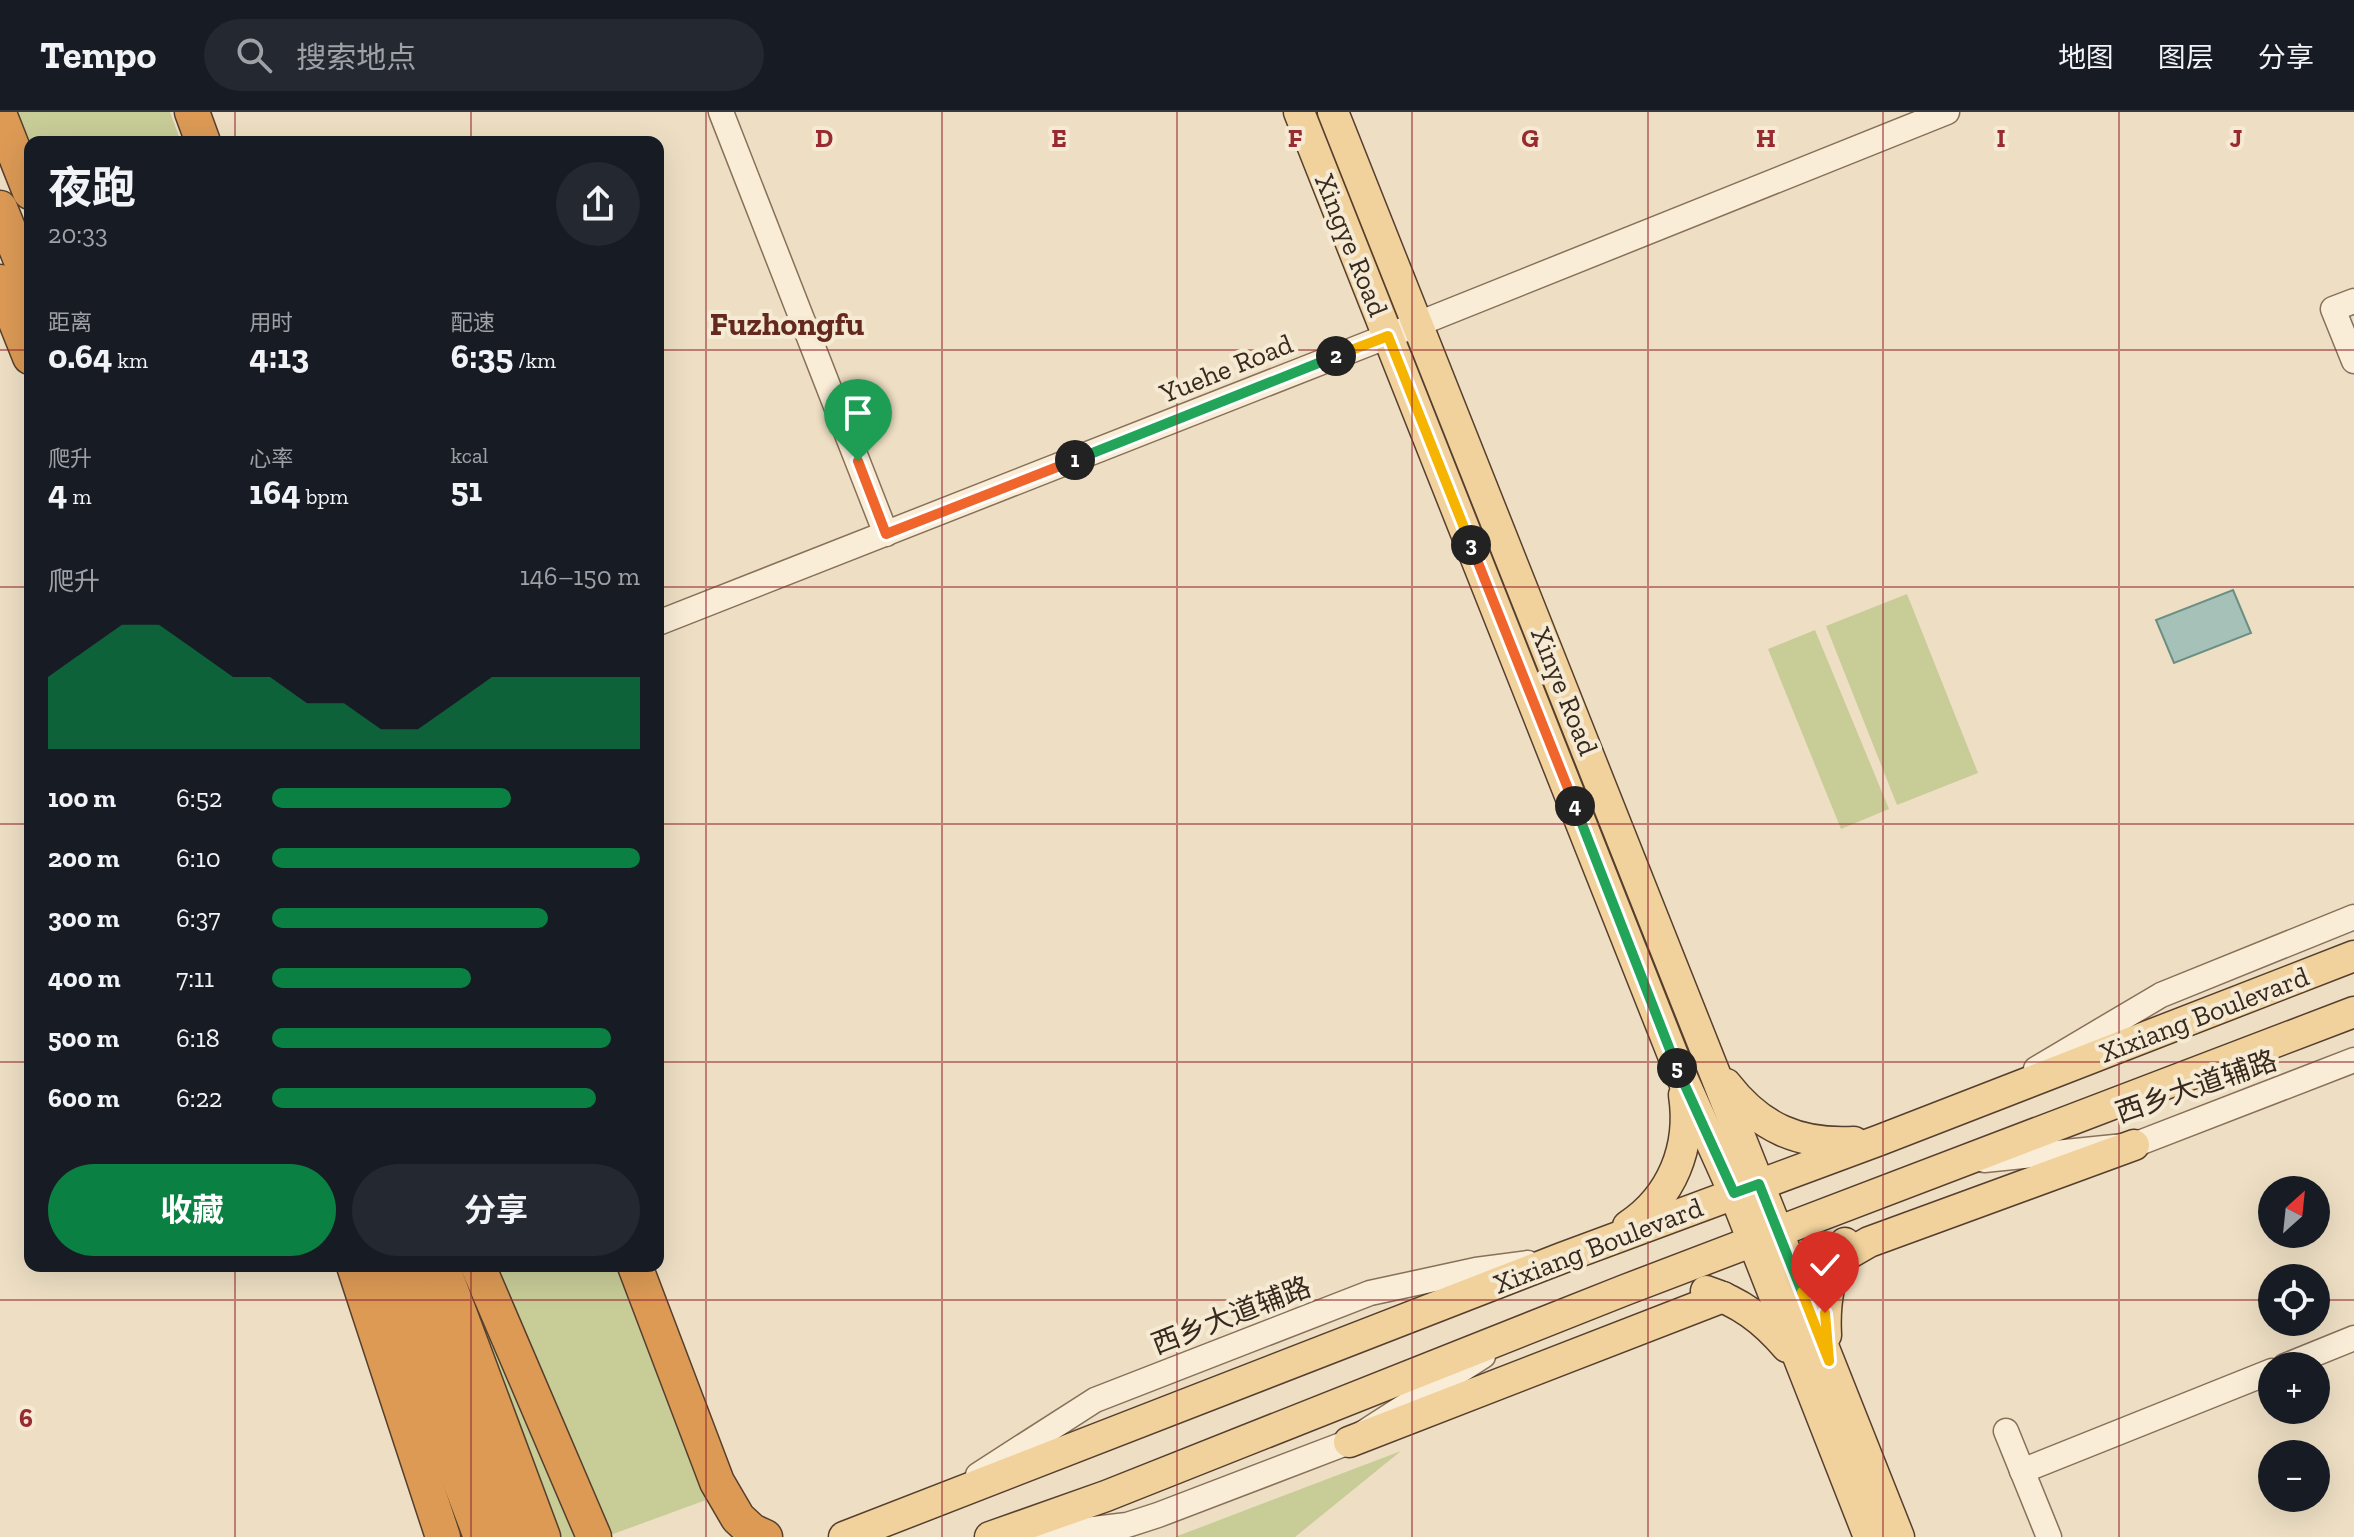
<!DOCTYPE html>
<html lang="zh">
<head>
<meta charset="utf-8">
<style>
	:root { --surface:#171b24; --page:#242831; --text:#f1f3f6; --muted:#9ea1a6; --line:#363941; --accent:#0b8043 }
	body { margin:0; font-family:"Zilla Slab","Noto Sans SC",serif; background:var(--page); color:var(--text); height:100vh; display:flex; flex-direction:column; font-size:30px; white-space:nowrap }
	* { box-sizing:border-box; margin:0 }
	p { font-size:26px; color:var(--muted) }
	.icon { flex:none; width:44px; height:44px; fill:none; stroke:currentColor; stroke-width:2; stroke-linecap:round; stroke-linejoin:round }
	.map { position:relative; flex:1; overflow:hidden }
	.panel { position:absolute; left:24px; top:24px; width:640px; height:1136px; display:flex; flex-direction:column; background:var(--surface); border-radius:16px; box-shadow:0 8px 32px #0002 }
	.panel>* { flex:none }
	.needle { width:52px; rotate:27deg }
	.tools { position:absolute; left:2258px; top:1064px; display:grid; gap:16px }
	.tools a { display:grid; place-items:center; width:72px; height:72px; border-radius:50%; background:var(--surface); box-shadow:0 8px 32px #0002; font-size:40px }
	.pin { position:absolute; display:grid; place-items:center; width:68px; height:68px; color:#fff; margin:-82px -34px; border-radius:50% 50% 50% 0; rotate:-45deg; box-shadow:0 0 8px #0007 }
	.pin .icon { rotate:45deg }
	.km { position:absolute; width:40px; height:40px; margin:-20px; border-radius:50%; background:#222; color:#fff; font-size:22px; line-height:40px; text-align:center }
	.round { display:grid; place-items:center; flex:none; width:84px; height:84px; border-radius:42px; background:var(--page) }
	.overview { display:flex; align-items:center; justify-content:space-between; height:136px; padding:0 24px }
	h1 { font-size:44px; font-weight:700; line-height:60px }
	.metrics { display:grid; grid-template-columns:repeat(3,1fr); gap:12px; height:136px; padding:8px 24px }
	.metrics div { display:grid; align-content:center }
	.metrics b { font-size:34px; font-weight:700 }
	.metrics small { font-size:22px; font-weight:400 }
	.metrics p { font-size:22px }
	.chart { height:224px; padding:16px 24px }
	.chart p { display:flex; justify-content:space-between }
	.chart svg { width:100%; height:144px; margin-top:8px; fill:var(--accent); opacity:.7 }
	.primary-button { display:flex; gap:16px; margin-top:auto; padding:16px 24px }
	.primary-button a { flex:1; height:92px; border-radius:48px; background:var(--accent); color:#fff; font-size:32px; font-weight:700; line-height:92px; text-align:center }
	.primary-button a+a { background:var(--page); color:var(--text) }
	ul { padding:0 24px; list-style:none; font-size:26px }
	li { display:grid; grid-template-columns:128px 96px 1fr; align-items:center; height:60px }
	li i { height:20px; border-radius:10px; background:var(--accent) }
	header { display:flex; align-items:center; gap:48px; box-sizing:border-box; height:112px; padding:0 40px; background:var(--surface); border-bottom:2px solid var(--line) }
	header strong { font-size:38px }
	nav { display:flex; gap:44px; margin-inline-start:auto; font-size:28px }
	.search { width:560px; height:72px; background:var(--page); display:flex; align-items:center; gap:20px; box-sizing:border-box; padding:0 28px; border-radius:44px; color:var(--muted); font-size:30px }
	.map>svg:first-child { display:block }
</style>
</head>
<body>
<header>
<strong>Tempo</strong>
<div class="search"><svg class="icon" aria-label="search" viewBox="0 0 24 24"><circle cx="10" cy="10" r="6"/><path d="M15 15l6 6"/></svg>搜索地点</div>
<nav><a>地图</a><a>图层</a><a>分享</a></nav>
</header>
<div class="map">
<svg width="2354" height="1425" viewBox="0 0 2354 1425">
	<rect width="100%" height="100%" fill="#eedfc4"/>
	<g fill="#c8cc97">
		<polygon points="0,0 170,0 181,30 30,30 30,107 0,33"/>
		<polygon points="1907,482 1978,661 1897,693 1826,514"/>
		<polygon points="1815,518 1889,697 1841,717 1768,537"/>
		<polygon points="432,1154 616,1154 706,1388 605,1425 533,1425"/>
		<polygon points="1401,1339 1295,1425 1175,1425"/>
	</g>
	<polygon fill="#a6c1b7" stroke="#6c8f85" stroke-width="2" points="2233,478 2251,521 2174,551 2156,508"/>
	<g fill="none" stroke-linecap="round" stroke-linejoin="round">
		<g stroke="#88705a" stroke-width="27">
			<g id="minor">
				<polyline points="721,0 886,422"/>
				<polyline points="2354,189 2333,197 2354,249"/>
				<polyline points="658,511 1388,224 1947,0"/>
				<polyline points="2036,957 2161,883 2354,805"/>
				<polyline points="1984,1048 2134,1033 2354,948"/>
				<polyline points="2285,1254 2354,1226"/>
				<polyline points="2006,1319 2049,1425"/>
				<polyline points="2022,1359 2272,1259"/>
				<polyline points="978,1363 1095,1288 1370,1181 1476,1158 1528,1151"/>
				<polyline points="1027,1425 1127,1413 1158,1403 1349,1330 1483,1244"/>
			</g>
		</g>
		<g stroke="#563f2e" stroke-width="33">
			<g id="major">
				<polyline points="1299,0 1680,961 1734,1081 1869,1425"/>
				<polyline points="1333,0 1899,1425"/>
				<path d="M1726 972C1760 1016 1799 1033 1854 1030"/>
				<path d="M1628 1114C1672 1085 1692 1035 1684 983"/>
				<polyline points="1836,1149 1869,1130 2134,1033"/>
				<path d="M1706 1179C1740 1190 1764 1208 1787 1235"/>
				<path d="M1826 1223C1824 1188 1830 1162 1845 1131"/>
				<polyline points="1349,1330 1723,1185"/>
				<polyline points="844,1425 1562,1146 1880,1028 2354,844"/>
				<polyline points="990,1425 1106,1384 1625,1178 2354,900"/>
			</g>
		</g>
		<g stroke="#563f2e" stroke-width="37">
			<g id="highway">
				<polyline points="192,0 203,30"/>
				<polyline points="0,4 30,80"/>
				<polyline points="0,96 30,171"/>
				<polyline points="0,170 30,245"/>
				<polyline points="354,1154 443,1425"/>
				<polyline points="379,1154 481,1425"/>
				<polyline points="408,1154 510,1425"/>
				<polyline points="442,1154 543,1425"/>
				<polyline points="478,1154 594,1425"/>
				<polyline points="635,1154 717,1370 738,1406 752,1419 765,1425"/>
			</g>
		</g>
		<use href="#minor" stroke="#f9edd7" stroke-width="24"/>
		<use href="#major" stroke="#f1d29c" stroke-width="30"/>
		<use href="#highway" stroke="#dc9a55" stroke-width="34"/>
	</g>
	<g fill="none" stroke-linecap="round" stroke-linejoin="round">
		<g stroke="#fff" stroke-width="16">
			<polyline id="split-1" points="858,349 886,422 1075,348"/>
		</g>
		<g stroke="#fff" stroke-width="16">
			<polyline id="split-2" points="1075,348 1336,244"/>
		</g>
		<g stroke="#fff" stroke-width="16">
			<polyline id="split-3" points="1336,244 1388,224 1471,433"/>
		</g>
		<g stroke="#fff" stroke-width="16">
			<polyline id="split-4" points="1471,433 1575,694"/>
		</g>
		<g stroke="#fff" stroke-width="16">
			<polyline id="split-5" points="1575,694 1677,956"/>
		</g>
		<g stroke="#fff" stroke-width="16">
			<polyline id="split-6" points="1677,956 1734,1081 1759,1072 1802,1180"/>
		</g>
		<g stroke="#fff" stroke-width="16">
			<polyline id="split-7" points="1802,1180 1829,1249 1825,1201"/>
		</g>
		<use href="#split-1" stroke="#f0652b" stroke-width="10"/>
		<use href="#split-2" stroke="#22a559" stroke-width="10"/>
		<use href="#split-3" stroke="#f5b400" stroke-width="10"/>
		<use href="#split-4" stroke="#f0652b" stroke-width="10"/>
		<use href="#split-5" stroke="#22a559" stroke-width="10"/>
		<use href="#split-6" stroke="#22a559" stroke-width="10"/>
		<use href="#split-7" stroke="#f5b400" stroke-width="10"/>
	</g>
	<path fill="none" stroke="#972b31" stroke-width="2" stroke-opacity="0.55" d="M235 0V30M471 0V30M706 0V1425M942 0V1425M1177 0V1425M1412 0V1425M1648 0V1425M1883 0V1425M2119 0V1425M0 238H30M658 238H2354M0 475H30M658 475H2354M0 712H30M658 712H2354M0 950H30M658 950H2354M235 1154V1425M471 1154V1425M0 1188H2272M2316 1188H2354"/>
	<g text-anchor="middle" stroke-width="8" stroke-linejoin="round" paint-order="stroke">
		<g font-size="28" fill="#38291e" stroke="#f5ead3">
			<text transform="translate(1352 133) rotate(68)" y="10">Xingye Road</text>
			<text transform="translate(1226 256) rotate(-22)" y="10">Yuehe Road</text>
			<text transform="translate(1565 579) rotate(68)" y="10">Xinye Road</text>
			<text transform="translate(2204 902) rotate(-21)" y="10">Xixiang Boulevard</text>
			<text transform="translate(2196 974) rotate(-19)" y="10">西乡大道辅路</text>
			<text transform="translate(1598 1133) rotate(-21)" y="10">Xixiang Boulevard</text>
			<text transform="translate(1231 1203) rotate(-21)" y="10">西乡大道辅路</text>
		</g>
		<g font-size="32" font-weight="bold" fill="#64291e" stroke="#f5ead3">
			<text x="787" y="223">Fuzhongfu</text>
		</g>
	</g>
	<g font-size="26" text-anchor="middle" font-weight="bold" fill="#972b31" stroke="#f5ead3" stroke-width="8" stroke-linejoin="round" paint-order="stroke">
		<text x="824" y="35">D</text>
		<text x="1059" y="35">E</text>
		<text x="1295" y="35">F</text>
		<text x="1530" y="35">G</text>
		<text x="1766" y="35">H</text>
		<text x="2001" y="35">I</text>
		<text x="2236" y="35">J</text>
		<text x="26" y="1315">6</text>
	</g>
</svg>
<div class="tools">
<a><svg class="needle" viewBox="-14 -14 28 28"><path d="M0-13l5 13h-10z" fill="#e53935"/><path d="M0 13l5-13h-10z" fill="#9ea1a6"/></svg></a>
<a><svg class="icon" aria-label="locate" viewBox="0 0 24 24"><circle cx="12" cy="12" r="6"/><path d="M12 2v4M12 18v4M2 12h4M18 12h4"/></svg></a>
<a>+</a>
<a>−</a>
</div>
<div class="pin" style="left:858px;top:349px;background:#1e9e55"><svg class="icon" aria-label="arrive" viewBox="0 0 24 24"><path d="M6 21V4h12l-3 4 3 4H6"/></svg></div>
<div class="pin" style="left:1825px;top:1201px;background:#d93025"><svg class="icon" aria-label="check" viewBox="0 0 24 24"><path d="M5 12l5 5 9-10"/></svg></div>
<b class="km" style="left:1075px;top:348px">1</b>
<b class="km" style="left:1336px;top:244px">2</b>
<b class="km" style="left:1471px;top:433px">3</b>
<b class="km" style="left:1575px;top:694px">4</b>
<b class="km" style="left:1677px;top:956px">5</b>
<section class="panel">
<div class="overview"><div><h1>夜跑</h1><p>20:33</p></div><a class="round"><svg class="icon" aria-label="share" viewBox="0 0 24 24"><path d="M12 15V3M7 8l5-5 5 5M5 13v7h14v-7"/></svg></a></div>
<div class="metrics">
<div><p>距离</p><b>0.64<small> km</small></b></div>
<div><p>用时</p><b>4:13</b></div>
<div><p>配速</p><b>6:35<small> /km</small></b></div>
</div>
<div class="metrics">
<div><p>爬升</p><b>4<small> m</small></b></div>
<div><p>心率</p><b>164<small> bpm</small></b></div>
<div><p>kcal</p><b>51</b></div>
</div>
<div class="chart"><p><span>爬升</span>146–150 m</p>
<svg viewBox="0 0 160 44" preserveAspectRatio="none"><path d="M0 44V22L10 14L20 6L30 6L40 14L50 22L60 22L70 30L80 30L90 38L100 38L110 30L120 22L130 22L140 22L150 22L160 22V44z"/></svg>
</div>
<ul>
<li><b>100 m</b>6:52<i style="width:65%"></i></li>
<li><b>200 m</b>6:10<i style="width:100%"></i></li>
<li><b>300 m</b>6:37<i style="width:75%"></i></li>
<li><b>400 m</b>7:11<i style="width:54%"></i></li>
<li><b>500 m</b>6:18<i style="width:92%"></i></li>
<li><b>600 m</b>6:22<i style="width:88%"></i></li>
</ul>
<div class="primary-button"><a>收藏</a><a>分享</a></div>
</section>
</div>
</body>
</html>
